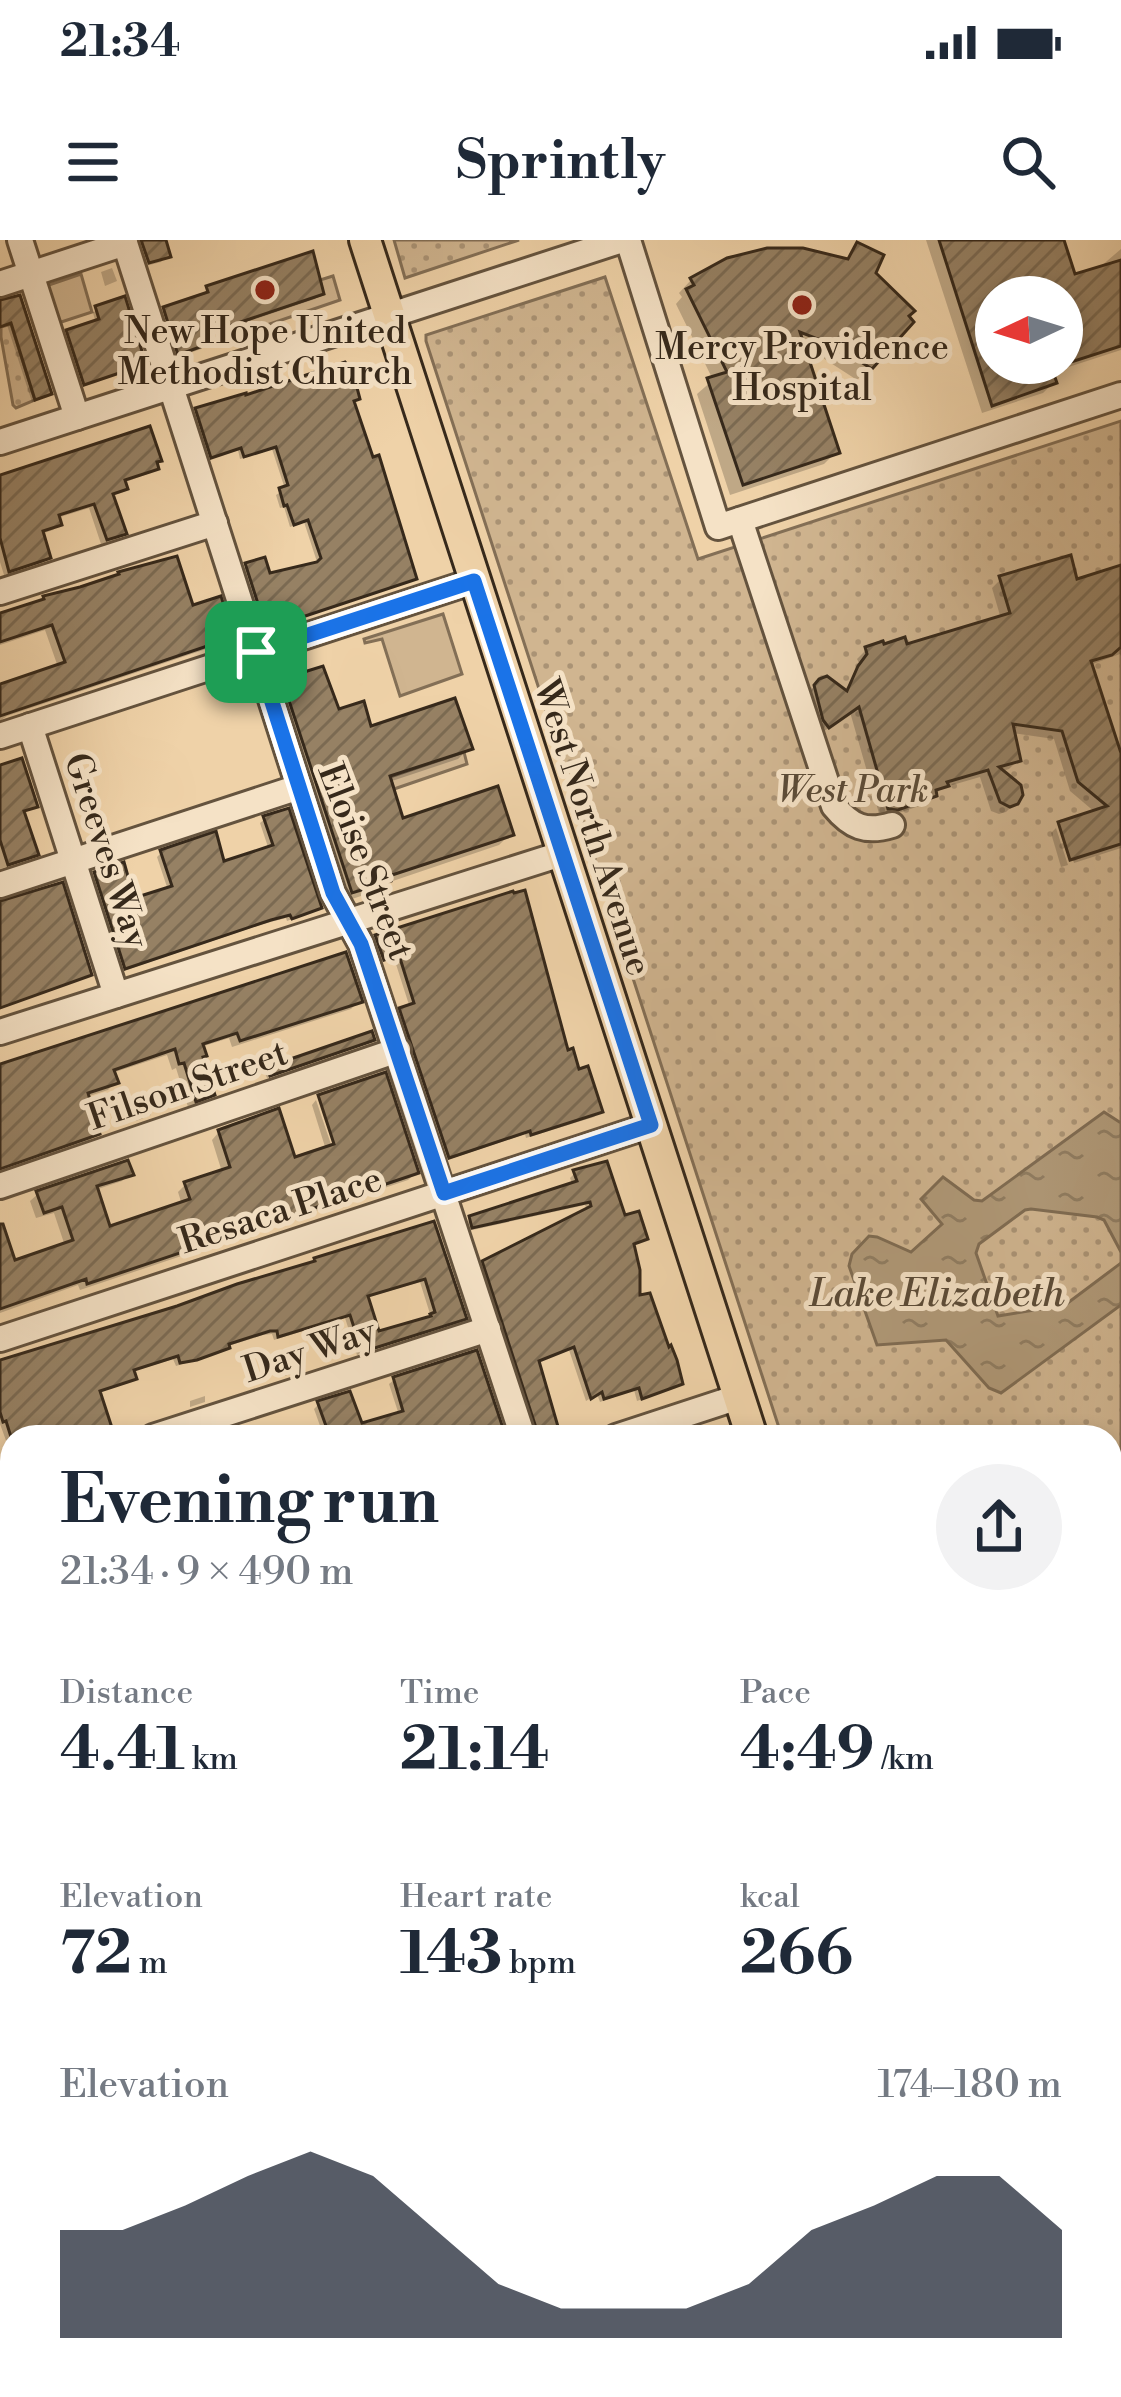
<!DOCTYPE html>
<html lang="en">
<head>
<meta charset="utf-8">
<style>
	:root { --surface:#fff; --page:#f2f2f3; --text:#1f2937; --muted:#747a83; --accent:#111827 }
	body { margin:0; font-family:"Libre Bodoni",serif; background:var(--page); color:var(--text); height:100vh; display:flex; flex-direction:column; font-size:45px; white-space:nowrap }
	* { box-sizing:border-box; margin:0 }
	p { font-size:39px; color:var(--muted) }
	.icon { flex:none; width:66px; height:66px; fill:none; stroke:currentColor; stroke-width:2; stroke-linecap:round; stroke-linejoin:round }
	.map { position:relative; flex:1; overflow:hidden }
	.drawer { position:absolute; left:0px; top:1185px; width:1122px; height:972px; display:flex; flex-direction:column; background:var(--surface); border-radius:36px 36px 0 0; box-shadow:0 6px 18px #0003 }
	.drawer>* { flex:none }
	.needle { width:78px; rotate:266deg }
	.buttons { position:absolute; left:975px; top:36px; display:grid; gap:24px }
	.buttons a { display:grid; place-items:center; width:108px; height:108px; border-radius:50%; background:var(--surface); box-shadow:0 6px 18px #0003; font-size:60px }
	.pin { position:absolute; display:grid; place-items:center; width:102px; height:102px; color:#fff; margin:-51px; border-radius:24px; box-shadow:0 6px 18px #0006 }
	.round { display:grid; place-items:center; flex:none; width:126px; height:126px; border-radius:63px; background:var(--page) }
	.overview { display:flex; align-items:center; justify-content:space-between; height:204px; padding:0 60px }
	h1 { font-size:66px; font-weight:800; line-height:90px }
	.stats { display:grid; grid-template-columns:repeat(3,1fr); gap:18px; height:204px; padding:12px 60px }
	.stats div { display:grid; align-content:center }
	.stats b { font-size:60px; font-weight:800 }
	.stats small { font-size:33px; font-weight:400 }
	.stats p { font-size:33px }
	.chart { height:336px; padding:24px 60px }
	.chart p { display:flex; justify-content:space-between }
	.chart svg { width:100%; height:216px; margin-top:12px; fill:var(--accent); opacity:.7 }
	.status { display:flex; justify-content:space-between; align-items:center; height:84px; padding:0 60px; background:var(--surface); direction:ltr }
	.status svg { height:33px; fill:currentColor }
	header { display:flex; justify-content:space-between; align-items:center; height:156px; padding:0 60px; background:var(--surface); font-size:54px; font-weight:800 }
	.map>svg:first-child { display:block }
</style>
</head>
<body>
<div class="status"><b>21:34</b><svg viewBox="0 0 49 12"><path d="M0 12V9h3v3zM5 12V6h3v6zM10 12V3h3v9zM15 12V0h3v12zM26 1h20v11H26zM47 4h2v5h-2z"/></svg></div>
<header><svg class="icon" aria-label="menu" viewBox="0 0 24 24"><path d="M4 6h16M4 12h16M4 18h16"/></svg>Sprintly<svg class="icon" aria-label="search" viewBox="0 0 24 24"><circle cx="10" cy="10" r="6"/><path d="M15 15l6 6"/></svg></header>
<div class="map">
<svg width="1121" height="2157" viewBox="0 0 1121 2157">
	<defs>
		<pattern id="park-dots" width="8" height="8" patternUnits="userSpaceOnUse" patternTransform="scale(3)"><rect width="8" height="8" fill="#d0b590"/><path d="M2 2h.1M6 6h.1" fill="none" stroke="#aa9375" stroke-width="1.8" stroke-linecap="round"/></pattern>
		<pattern id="water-ripples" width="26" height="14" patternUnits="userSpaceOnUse" patternTransform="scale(3)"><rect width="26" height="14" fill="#b09978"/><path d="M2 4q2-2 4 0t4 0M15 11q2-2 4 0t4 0" fill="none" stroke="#907d62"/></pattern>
		<pattern id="building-hatch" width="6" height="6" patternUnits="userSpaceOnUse" patternTransform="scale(3)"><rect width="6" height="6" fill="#968164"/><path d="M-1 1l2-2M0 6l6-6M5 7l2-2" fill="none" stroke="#7b6a52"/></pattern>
	</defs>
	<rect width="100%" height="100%" fill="#efd2a8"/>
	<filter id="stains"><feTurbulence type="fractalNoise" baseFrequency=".00167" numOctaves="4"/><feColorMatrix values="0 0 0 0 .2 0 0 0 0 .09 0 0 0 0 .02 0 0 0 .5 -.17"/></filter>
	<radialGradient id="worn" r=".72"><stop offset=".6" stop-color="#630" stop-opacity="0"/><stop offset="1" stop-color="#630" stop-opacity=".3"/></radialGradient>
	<g fill="#d0b590" stroke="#836f56" stroke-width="3">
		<polygon points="81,34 92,72 55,84 43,47"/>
		<polygon points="333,36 340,60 249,91 246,80 323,54 320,40"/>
		<polygon points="443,374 462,434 400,456 382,399 365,403 364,399"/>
		<polygon points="464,512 467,524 394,549 390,537"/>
	</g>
	<g fill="url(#park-dots)" stroke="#836f56" stroke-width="3">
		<polygon points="394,0 519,0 405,38"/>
		<polygon points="605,37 698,319 1121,181 1121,1572 1110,1576 1110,1197 782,1197 426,101 426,95"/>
		<polygon points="11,84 35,160 16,168 13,165 1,97 1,87"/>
	</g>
	<polygon fill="url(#water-ripples)" stroke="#7f6c53" stroke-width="3" points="1104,872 1121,883 1121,1012 1104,980 1097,977 1031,969 1025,970 979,1004 976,1013 998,1076 1065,1065 1121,1023 1121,1065 1001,1153 989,1148 946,1100 877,1105 849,1026 852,1014 869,996 877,997 911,1012 942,984 921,959 943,937 974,960 982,961"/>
	<g fill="#0003" fill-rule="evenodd">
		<polygon points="133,0 162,0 167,16 161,22 142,27"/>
		<path d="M926 0H1061L1073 38 1100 27 1121 9V110L1050 133 1053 143 1043 153 982 173ZM996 57H1062V123H996Z"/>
		<polygon points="858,6 872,33 870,127 857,140 823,118 803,110 836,212 824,224 730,255 697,154 713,140 676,64 682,57 679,53 691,40 844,21"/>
		<polygon points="112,28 117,41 105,46 101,32"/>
		<polygon points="208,49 321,53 315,59 205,96 208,103 201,109 172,119 158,75 164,69 202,55"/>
		<polygon points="0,62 49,154 46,157 32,162 7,85 0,87"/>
		<polygon points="97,69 143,123 139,127 80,147 64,97 68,93 96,83 93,73"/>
		<polygon points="353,146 352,163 414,338 410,342 262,391 242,330 246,326 268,336 318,325 304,282 290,287 284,267 280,268 276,255 285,249 272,209 240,219 238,210 207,220 193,175 197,171"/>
		<polygon points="155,223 156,228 150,233 123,243 125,248 111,256 124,293 118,299 101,304 89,268 57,278 59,284 53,290 41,294 48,317 42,323 4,335 0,322 0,238"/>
		<polygon points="1121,328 1121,416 1120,414 1090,425 1121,522 1121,608 1074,623 1062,586 1058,586 1096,573 1070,551 1054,499 1012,493 1018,520 1009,529 1000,532 1016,562 1006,572 999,574 991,571 980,537 942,548 925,564 887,577 880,577 850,472 819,495 806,457 810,451 820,441 844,452 860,425 857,419 866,410 905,408 1001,379 992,348 1001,339 1075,342"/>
		<polygon points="44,358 192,369 230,397 224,403 7,476 0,481 0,445 58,427 45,390 0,405 0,374 39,363"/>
		<polygon points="280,429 302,436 337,472 369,490 469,508 458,519 389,542 401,582 510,594 499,605 384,644 376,651 340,663 268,441"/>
		<polygon points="0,528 35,566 22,573 35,614 31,619 0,629"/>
		<polygon points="265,579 319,667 314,671 287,681 286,678 263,684 120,732 91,639 95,634 132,662 168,650 157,617 162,612 222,625 269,610 260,583"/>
		<polygon points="1056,588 1068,625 1061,627 1051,593"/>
		<polygon points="376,698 566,814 599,872 594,877 526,898 525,894 444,921 396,776 410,768 394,718 379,723 371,703"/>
		<polygon points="359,761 351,769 232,807 229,798 201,807 201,818 212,854 204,862 188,867 176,828 172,830 167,815 112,833 115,842 108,850 86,857 97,893 89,901 0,932 0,827"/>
		<polygon points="372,800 368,803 267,838 265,833 268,829"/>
		<polygon points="146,858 151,875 136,881 131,864"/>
		<polygon points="316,860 336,919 416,933 408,940 80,1050 78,1045 0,1073 0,986 13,1023 65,1006 54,973 36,978 30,961 38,954 130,934 122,941 95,950 108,990 182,965 178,952 186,944 222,932 212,900 219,892 293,921 326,910 312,865"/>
		<polygon points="575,933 644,998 632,1006 638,1059 680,1143 675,1148 637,1161 634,1150 600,1162 597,1154 586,1161 569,1110 536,1123 556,1189 542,1197 534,1197 479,1028 484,1023 588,972 585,965 468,991 466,984 470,979 573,946 570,938"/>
		<path d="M433 984 463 1078 459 1082 357 1115 345 1078 274 1100 272 1094 263 1095 228 1106 222 1112 176 1126 173 1119 131 1132 133 1138 128 1143 97 1153 12 1197V1217L0 1184V1124ZM420 1042 431 1077 377 1095 365 1058Z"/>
		<polygon points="298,1124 298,1132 284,1136 283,1129"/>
		<polygon points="394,1140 503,1197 324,1197 314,1169 319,1164 360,1187 399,1175 389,1144"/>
		<polygon points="205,1156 205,1162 190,1167 190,1161"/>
		<polygon points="0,1326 12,1363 12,1368 0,1375"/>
		<polygon points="12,1424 12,1667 0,1639 0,1428"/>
		<polygon points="1121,1650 1121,1803 1110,1768 1110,1654"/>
		<polygon points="12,1745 12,1780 0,1784 0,1748"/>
		<polygon points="1110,1977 1117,1998 1121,1996 1121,2157 1059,2157 1055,2145 1110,2145"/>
		<polygon points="12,2040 12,2138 0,2143 0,2043"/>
		<polygon points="21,2145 83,2145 47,2157 25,2157"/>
		<polygon points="339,2145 462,2145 466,2157 342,2157"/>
		<polygon points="510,2145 647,2145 640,2157 512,2157"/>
		<polygon points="901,2145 941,2145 906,2156"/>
	</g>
	<g fill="url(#building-hatch)" stroke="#36291b" stroke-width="3" fill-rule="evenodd">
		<polygon points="141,0 166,0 171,17 149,23"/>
		<polygon points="939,0 1064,0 1075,34 1121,20 1121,106 1062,125 1062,57 996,57 996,123 1050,123 1057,143 992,166"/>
		<polygon points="857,2 884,15 876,33 915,71 909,76 914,82 872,129 836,106 800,92 840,213 743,245 707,138 727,132 686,49 694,45 690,38 727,18 767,8 803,8 848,19"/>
		<polygon points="313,11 324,54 208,93 211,103 178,115 163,67 208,52 206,46"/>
		<polygon points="20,55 52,154 35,160 11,83 0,87 0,60"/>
		<polygon points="125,56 146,124 84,145 66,90 99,79 95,66"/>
		<polygon points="345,122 361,143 356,144 360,159 354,161 373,217 379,215 417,339 266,389 245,323 265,317 270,333 317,322 321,318 308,280 294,285 287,265 284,266 279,248 288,245 276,207 244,217 241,208 211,218 195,168 246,153 246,155"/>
		<polygon points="150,186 162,221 157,222 159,229 125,240 128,249 113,254 127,294 107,300 94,264 59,275 62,285 43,291 51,318 9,332 0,298 0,235"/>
		<polygon points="1071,315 1077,339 1121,325 1121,407 1112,415 1091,421 1121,513 1121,604 1070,620 1058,582 1107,566 1078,542 1062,491 1013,484 1021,521 999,527 1021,545 1023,555 1018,564 1010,567 1000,562 988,530 947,542 949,546 936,550 937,556 898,570 888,569 859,467 829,488 823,480 814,445 819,439 827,436 847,451 858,426 867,414 865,407 883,401 884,404 905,397 907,404 1010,373 999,336"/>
		<polygon points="177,316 193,365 221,356 234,397 0,476 0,444 65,422 52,385 0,402 0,373 44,359 43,356 80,347 119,334 118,332"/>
		<polygon points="300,419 304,432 323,426 339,469 364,461 371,486 455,458 473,509 390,536 403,578 498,546 514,595 389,636 391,641 352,653 278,427"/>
		<polygon points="22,518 38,567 24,571 39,615 8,625 0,600 0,525"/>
		<polygon points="289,568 322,668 292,679 290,675 271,680 125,729 94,632 124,622 134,658 172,646 160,610 216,591 224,621 273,605 263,576"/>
		<polygon points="63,642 92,735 0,768 0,661"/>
		<polygon points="525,650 568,810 573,808 579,829 588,826 603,872 531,895 530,891 449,918 399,768 414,763 399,715 384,720 375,695 513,651 514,653"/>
		<polygon points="346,712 363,762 240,801 237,793 203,804 207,816 203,817 215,855 196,862 184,823 179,824 175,809 114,830 119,843 88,853 100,894 0,929 0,824"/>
		<polygon points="372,791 375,800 270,836 267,827"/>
		<polygon points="386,832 419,933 87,1044 86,1039 0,1069 0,984 3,984 15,1020 73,1000 62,967 44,973 36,951 128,920 134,935 97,946 110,986 190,959 184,942 230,927 218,890 279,868 295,917 334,904 318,855"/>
		<polygon points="607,921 625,975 639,971 648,999 634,1004 640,1030 640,1055 650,1053 669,1107 671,1105 677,1120 683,1144 642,1159 639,1148 604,1159 602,1152 591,1159 574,1107 539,1121 559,1190 539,1197 482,1021 591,966 590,962 472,988 469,976 577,941 573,930"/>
		<path d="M434 981 467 1079 362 1112 350 1075 278 1097 277 1091H270L229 1104 230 1108 197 1120 180 1123 178 1116 134 1130 137 1139 100 1151 115 1197H11L6 1181 3 1182 0 1172V1120L177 1066 237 1044 315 1021 314 1018ZM425 1039 435 1072 430 1074 431 1076 379 1091 368 1056Z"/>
		<polygon points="477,1110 506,1197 330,1197 317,1161 350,1151 362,1183 403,1171 393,1137"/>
	</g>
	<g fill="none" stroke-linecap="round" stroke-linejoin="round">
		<g stroke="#64533e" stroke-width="30">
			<g id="minor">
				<polyline points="20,0 77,177"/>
				<polyline points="124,0 333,653 361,704 523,1197"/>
				<polyline points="628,0 718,287 1121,155"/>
				<polyline points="0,44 125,3"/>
				<polyline points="0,202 622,0"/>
				<path d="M740 280 834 566C851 587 866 593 892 585"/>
				<polyline points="0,352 215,283"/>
				<polyline points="30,486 116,755"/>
				<polyline points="0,496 474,341"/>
				<polyline points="0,645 299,547"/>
				<polyline points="0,792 561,614"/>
				<polyline points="0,946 398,810"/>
				<polyline points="0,1099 651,885"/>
				<polyline points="153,1197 488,1089"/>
				<polyline points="616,1197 738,1157"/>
				<polyline points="0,1245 12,1282"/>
				<polyline points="0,1396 12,1392"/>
				<polyline points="1110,1616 1121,1612"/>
				<polyline points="0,1652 12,1689"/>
				<polyline points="0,1849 12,1844"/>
				<polyline points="1110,1894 1121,1890"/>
				<polyline points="1110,1917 1121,1953"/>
				<polyline points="0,1941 12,1937"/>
				<polyline points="0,2011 12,2007"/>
				<polyline points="209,2145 213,2157"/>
				<polyline points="490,2145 494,2157"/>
				<polyline points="759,2145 762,2157"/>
				<polyline points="896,2145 900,2157"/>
				<polyline points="100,2157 133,2145"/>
				<polyline points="985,2157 1019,2145"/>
			</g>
		</g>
		<g stroke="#36291b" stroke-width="36">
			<g id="major">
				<polyline points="365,0 752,1197"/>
				<polyline points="1038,2145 1042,2157"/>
			</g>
		</g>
		<use href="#minor" stroke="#f5e2c6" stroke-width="24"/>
		<use href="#major" stroke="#efd2a8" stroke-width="30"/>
		<g stroke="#36291b" stroke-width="10">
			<g id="rail">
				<polyline points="1110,1362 1121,1343"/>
				<polyline points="1110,1436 1121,1416"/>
				<polyline points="658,2157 665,2145"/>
				<polyline points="709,2157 716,2145"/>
			</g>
		</g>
		<use href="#rail" stroke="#f5e2c6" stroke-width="6" stroke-dasharray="18" stroke-linecap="butt"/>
	</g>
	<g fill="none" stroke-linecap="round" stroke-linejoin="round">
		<g stroke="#fff" stroke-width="24">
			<polygon id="route" points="474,341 651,885 444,953 361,704 333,653 256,412"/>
		</g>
		<use href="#route" stroke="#1a73e8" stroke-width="15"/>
	</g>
	<g fill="#8f2418" stroke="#f5e2c6" stroke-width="4.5">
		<circle cx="265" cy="50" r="12"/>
		<circle cx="802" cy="65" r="12"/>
	</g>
	<g text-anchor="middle" stroke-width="10" stroke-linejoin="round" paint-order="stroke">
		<g font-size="36" fill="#36291b" stroke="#f5e2c6">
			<text x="265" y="103">New Hope United<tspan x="265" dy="41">Methodist Church</tspan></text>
			<text x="802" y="119">Mercy Providence<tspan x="802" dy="41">Hospital</tspan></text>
		</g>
		<g font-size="36" font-style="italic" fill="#5c4c38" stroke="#f5e2c6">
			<text x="853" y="562">West Park</text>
		</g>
		<g font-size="36" fill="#36291b" stroke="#f5e2c6">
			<text transform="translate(594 587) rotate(72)" y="13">West North Avenue</text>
			<text transform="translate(108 610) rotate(72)" y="13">Greeves Way</text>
			<text transform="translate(367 621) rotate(69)" y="13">Eloise Street</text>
			<text transform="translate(187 844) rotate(-19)" y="13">Filson Street</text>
			<text transform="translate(280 969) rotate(-18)" y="13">Resaca Place</text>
			<text transform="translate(309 1109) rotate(-18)" y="13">Day Way</text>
		</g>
		<g font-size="39" font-style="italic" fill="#5b4b37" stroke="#f5e2c6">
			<text x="937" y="1066">Lake Elizabeth</text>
		</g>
	</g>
	<rect width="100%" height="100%" filter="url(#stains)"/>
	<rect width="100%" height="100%" fill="url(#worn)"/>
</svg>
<div class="buttons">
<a><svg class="needle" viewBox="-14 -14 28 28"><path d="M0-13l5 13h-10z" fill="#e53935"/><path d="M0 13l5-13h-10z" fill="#747a83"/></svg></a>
</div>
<div class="pin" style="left:256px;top:412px;background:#1e9e55"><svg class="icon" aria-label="arrive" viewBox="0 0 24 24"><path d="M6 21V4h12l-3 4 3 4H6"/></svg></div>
<section class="drawer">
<div class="overview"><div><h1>Evening run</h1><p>21:34 · 9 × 490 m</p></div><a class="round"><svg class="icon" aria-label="share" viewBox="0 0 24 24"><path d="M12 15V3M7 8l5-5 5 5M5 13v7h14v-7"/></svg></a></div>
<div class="stats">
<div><p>Distance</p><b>4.41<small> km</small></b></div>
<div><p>Time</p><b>21:14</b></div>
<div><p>Pace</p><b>4:49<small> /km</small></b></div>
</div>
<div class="stats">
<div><p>Elevation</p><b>72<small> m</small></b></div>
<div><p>Heart rate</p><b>143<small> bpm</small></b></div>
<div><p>kcal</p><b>266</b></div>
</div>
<div class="chart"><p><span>Elevation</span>174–180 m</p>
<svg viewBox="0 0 160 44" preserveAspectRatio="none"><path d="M0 44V22L10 22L20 17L30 11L40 6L50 11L60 22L70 33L80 38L90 38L100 38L110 33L120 22L130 17L140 11L150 11L160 22V44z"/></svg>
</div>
</section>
</div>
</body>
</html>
